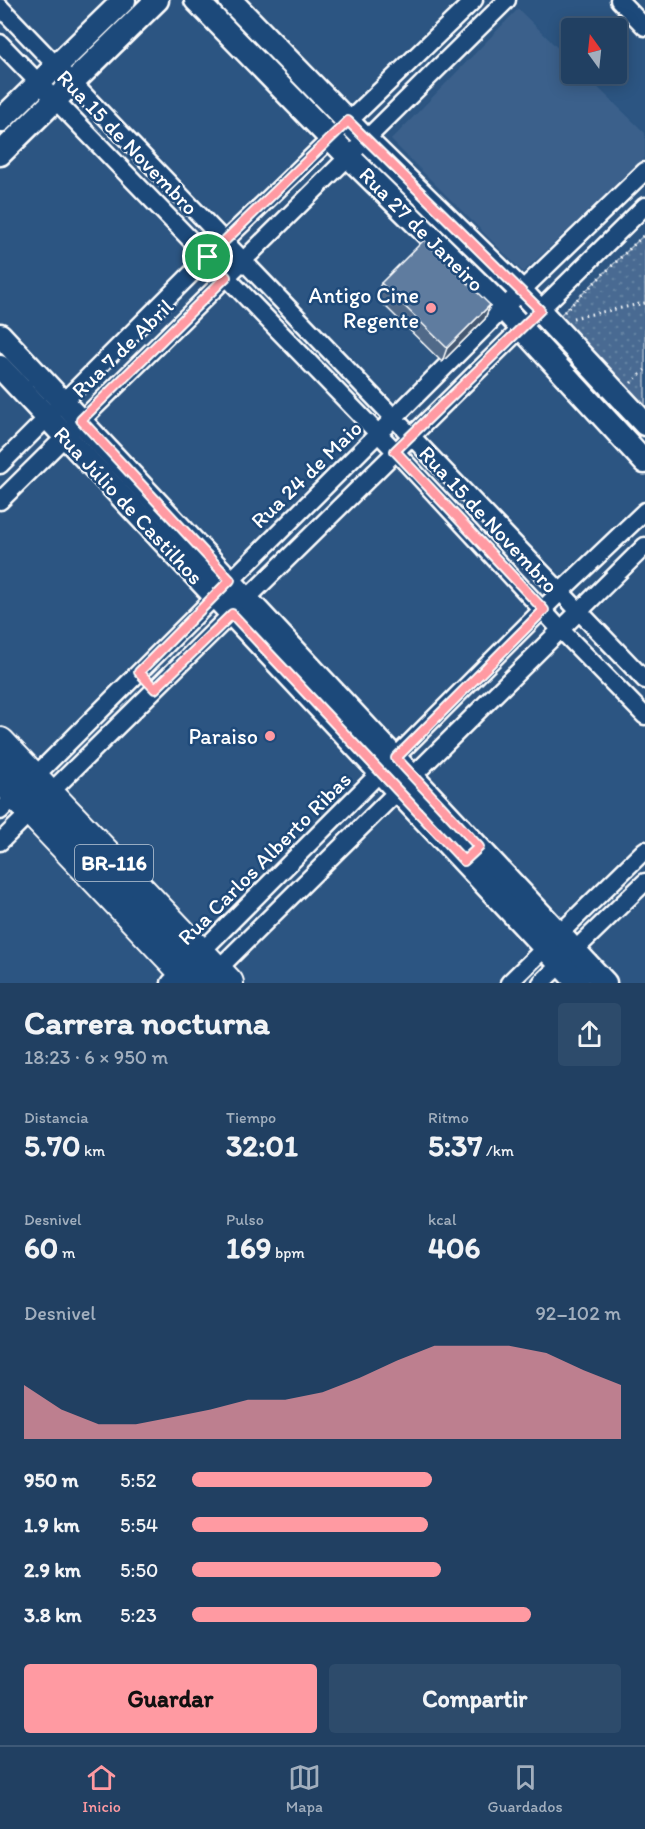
<!DOCTYPE html>
<html lang="es">
<head>
<meta charset="utf-8">
<style>
	:root { --surface:#214062; --page:#2d4b6b; --text:#f1f3f6; --muted:#a2afbe; --line:#3e5977; --accent:#ff9aa2 }
	body { margin:0; font-family:Itim,sans-serif; background:var(--page); color:var(--text); height:100vh; display:flex; flex-direction:column; font-size:22px; white-space:nowrap }
	* { box-sizing:border-box; margin:0 }
	p { font-size:20px; color:var(--muted) }
	.icon { flex:none; width:33px; height:33px; fill:none; stroke:currentColor; stroke-width:2; stroke-linecap:round; stroke-linejoin:round }
	.map { position:relative; height:983px; overflow:hidden }
	.drawer { display:flex; flex-direction:column; background:var(--surface); flex:1 }
	.drawer>* { flex:none }
	.needle { width:39px; rotate:345deg }
	.fabs { position:absolute; left:561px; top:18px; display:grid; gap:12px }
	.fabs a { display:grid; place-items:center; width:66px; height:66px; border-radius:6px; background:var(--surface); box-shadow:0 3px 15px #0003,0 0 0 2px var(--line); font-size:30px }
	.pin { position:absolute; display:grid; place-items:center; width:51px; height:51px; color:#fff; margin:-26px; border:3px solid #fff; border-radius:50%; box-shadow:0 2px 6px #0007 }
	.round { display:grid; place-items:center; flex:none; width:63px; height:63px; border-radius:6px; background:var(--page) }
	.summary { display:flex; align-items:center; justify-content:space-between; height:102px; padding:0 24px }
	h1 { font-size:33px; font-weight:700; line-height:45px }
	.stats { display:grid; grid-template-columns:repeat(3,1fr); gap:9px; height:102px; padding:6px 24px }
	.stats div { display:grid; align-content:center }
	.stats b { font-size:30px; font-weight:700 }
	.stats small { font-size:16px; font-weight:400 }
	.stats p { font-size:16px }
	.chart { height:168px; padding:12px 24px }
	.chart p { display:flex; justify-content:space-between }
	.chart svg { width:100%; height:108px; margin-top:6px; fill:var(--accent); opacity:.7 }
	.cta { display:flex; gap:12px; margin-top:auto; padding:12px 24px }
	.cta a { flex:1; height:69px; border-radius:6px; background:var(--accent); color:#111; font-size:24px; font-weight:700; line-height:69px; text-align:center }
	.cta a+a { background:var(--page); color:var(--text) }
	ul { padding:0 24px; list-style:none; font-size:20px }
	li { display:grid; grid-template-columns:96px 72px 1fr; align-items:center; height:45px }
	li i { height:15px; border-radius:8px; background:var(--accent) }
	.tabs { display:flex; justify-content:space-around; align-items:center; height:84px; border-top:2px solid var(--line); background:var(--surface); font-size:16px; color:var(--muted) }
	.tabs a { display:grid; justify-items:center; gap:3px }
	.tabs .active { color:var(--accent) }
	.map>svg:first-child { display:block }
</style>
</head>
<body>
<div class="map">
<svg width="645" height="983" viewBox="0 0 645 983">
	<defs>
		<pattern id="grass-dots" width="8" height="8" patternUnits="userSpaceOnUse" patternTransform="scale(1.5)"><rect width="8" height="8" fill="#486b92"/><path d="M2 2h.1M6 6h.1" fill="none" stroke="#6381a2" stroke-width="1.8" stroke-linecap="round"/></pattern>
	</defs>
	<rect width="100%" height="100%" fill="#2c5582"/>
	<filter id="ink" filterUnits="userSpaceOnUse"><feTurbulence type="fractalNoise" baseFrequency=".0167" numOctaves="2"/><feDisplacementMap in="SourceGraphic" scale="12" xChannelSelector="R" yChannelSelector="G"/><feConvolveMatrix kernelMatrix="1 2 1 2 8 2 1 2 1" color-interpolation-filters="sRGB"/></filter>
	<g filter="url(#ink)">
		<polygon fill="#3b618b" points="518,9 571,61 572,74 584,74 645,133 645,158 523,272 391,140"/>
		<polygon fill="url(#grass-dots)" stroke="#a4b5c8" stroke-width="1.5" points="645,234 645,417 553,322"/>
		<g fill="none" stroke-linecap="round" stroke-linejoin="round">
			<g stroke="#fff" stroke-width="21">
				<g id="street">
					<polyline points="619,0 645,27"/>
					<polyline points="0,7 645,680"/>
					<polyline points="0,43 395,451 561,630 645,716"/>
					<polyline points="0,465 208,257 474,0"/>
					<polyline points="0,501 507,0"/>
					<polyline points="0,811 521,291 645,171"/>
					<polyline points="0,842 645,206"/>
					<polyline points="211,976 645,546"/>
					<polyline points="170,983 560,592 645,511"/>
					<polyline points="509,983 645,850"/>
					<polyline points="541,983 645,882"/>
				</g>
			</g>
			<g stroke="#fff" stroke-width="27">
				<g id="secondary">
					<polyline points="196,0 349,157 504,309 645,462"/>
					<polyline points="230,0 365,139 521,291 645,424"/>
					<polyline points="0,121 124,0"/>
					<polyline points="0,154 157,0"/>
					<polyline points="0,335 605,983"/>
					<polyline points="0,367 578,983"/>
				</g>
			</g>
			<g stroke="#fff" stroke-width="34">
				<g id="highway">
					<polyline points="0,743 228,983"/>
					<polyline points="0,777 195,983"/>
				</g>
			</g>
			<g stroke="#fff" stroke-width="3" stroke-dasharray="1.5 4.5" stroke-linecap="butt">
				<polyline points="564,312 645,234"/>
				<polyline points="573,318 645,303"/>
				<polyline points="631,383 645,370"/>
			</g>
			<use href="#street" stroke="#1f4a7a" stroke-width="16"/>
			<use href="#secondary" stroke="#1f4a7a" stroke-width="22"/>
			<use href="#highway" stroke="#1f4a7a" stroke-width="30"/>
		</g>
		<polygon fill="#516b89" stroke="#fff" stroke-width="1.5" points="381,283 490,305 485,319 442,362 376,297"/>
		<polygon fill="#42576f" stroke="#fff" stroke-width="1.5" points="490,305 485,319 442,362 447,348"/>
		<polygon fill="#5e7c9f" stroke="#fff" stroke-width="1.5" points="424,240 490,305 447,348 381,283"/>
	</g>
	<g fill="none" stroke-linecap="round" stroke-linejoin="round" filter="url(#ink)">
		<g stroke="#fff" stroke-width="12">
			<polygon id="route" points="348,121 540,310 395,451 544,610 396,758 479,847 464,861 232,614 155,689 139,672 230,580 81,420 226,277 208,257"/>
		</g>
		<use href="#route" stroke="#ff9aa2" stroke-width="8"/>
	</g>
	<g fill="#ff9aa2" stroke="#1f4a7a" stroke-width="2">
		<circle cx="431" cy="308" r="6"/>
		<circle cx="270" cy="736" r="6"/>
	</g>
	<g text-anchor="middle" stroke-width="5" stroke-linejoin="round" paint-order="stroke">
		<rect fill="#1f4a7a" stroke="#bcc9d7" stroke-width="1.5" x="75" y="845" width="78" height="36" rx="4.5"/>
		<g font-size="21" font-weight="bold" fill="#fff">
			<text x="114" y="870">BR-116</text>
		</g>
		<g font-size="22" fill="#fff" stroke="#1f4a7a">
			<text transform="translate(128 142) rotate(46)" y="8">Rua 15 de Novembro</text>
			<text transform="translate(422 229) rotate(45)" y="8">Rua 27 de Janeiro</text>
			<text transform="translate(122 348) rotate(-44)" y="8">Rua 7 de Abril</text>
			<text transform="translate(306 474) rotate(-44)" y="8">Rua 24 de Maio</text>
			<text transform="translate(129 505) rotate(47)" y="8">Rua Júlio de Castilhos</text>
			<text transform="translate(489 519) rotate(47)" y="8">Rua 15 de Novembro</text>
			<text transform="translate(264 858) rotate(-45)" y="8">Rua Carlos Alberto Ribas</text>
		</g>
		<g font-size="22" fill="#fff" stroke="#1f4a7a" text-anchor="end">
			<text x="419" y="303">Antigo Cine<tspan x="419" dy="25">Regente</tspan></text>
			<text x="258" y="744">Paraiso</text>
		</g>
	</g>
</svg>
<div class="fabs">
<a><svg class="needle" viewBox="-14 -14 28 28"><path d="M0-13l5 13h-10z" fill="#e53935"/><path d="M0 13l5-13h-10z" fill="#a2afbe"/></svg></a>
</div>
<div class="pin" style="left:208px;top:257px;background:#1e9e55"><svg class="icon" aria-label="arrive" viewBox="0 0 24 24"><path d="M6 21V4h12l-3 4 3 4H6"/></svg></div>
</div>
<section class="drawer">
<div class="summary"><div><h1>Carrera nocturna</h1><p>18:23 · 6 × 950 m</p></div><a class="round"><svg class="icon" aria-label="share" viewBox="0 0 24 24"><path d="M12 15V3M7 8l5-5 5 5M5 13v7h14v-7"/></svg></a></div>
<div class="stats">
<div><p>Distancia</p><b>5.70<small> km</small></b></div>
<div><p>Tiempo</p><b>32:01</b></div>
<div><p>Ritmo</p><b>5:37<small> /km</small></b></div>
</div>
<div class="stats">
<div><p>Desnivel</p><b>60<small> m</small></b></div>
<div><p>Pulso</p><b>169<small> bpm</small></b></div>
<div><p>kcal</p><b>406</b></div>
</div>
<div class="chart"><p><span>Desnivel</span>92–102 m</p>
<svg viewBox="0 0 160 44" preserveAspectRatio="none"><path d="M0 44V22L10 32L20 38L30 38L40 35L50 32L60 28L70 28L80 25L90 19L100 12L110 6L120 6L130 6L140 9L150 16L160 22V44z"/></svg>
</div>
<ul>
<li><b>950 m</b>5:52<i style="width:56%"></i></li>
<li><b>1.9 km</b>5:54<i style="width:55%"></i></li>
<li><b>2.9 km</b>5:50<i style="width:58%"></i></li>
<li><b>3.8 km</b>5:23<i style="width:79%"></i></li>
</ul>
<div class="cta"><a>Guardar</a><a>Compartir</a></div>
</section>
<nav class="tabs">
<a class="active"><svg class="icon" aria-label="home" viewBox="0 0 24 24"><path d="M3 11l9-7 9 7M6 9v11h12V9"/></svg>Inicio</a>
<a><svg class="icon" aria-label="map" viewBox="0 0 24 24"><path d="M3 6l6-2 6 2 6-2v14l-6 2-6-2-6 2zM9 4v14M15 6v14"/></svg>Mapa</a>
<a><svg class="icon" aria-label="saved" viewBox="0 0 24 24"><path d="M7 4h10v16l-5-4-5 4z"/></svg>Guardados</a>
</nav>
</body>
</html>
